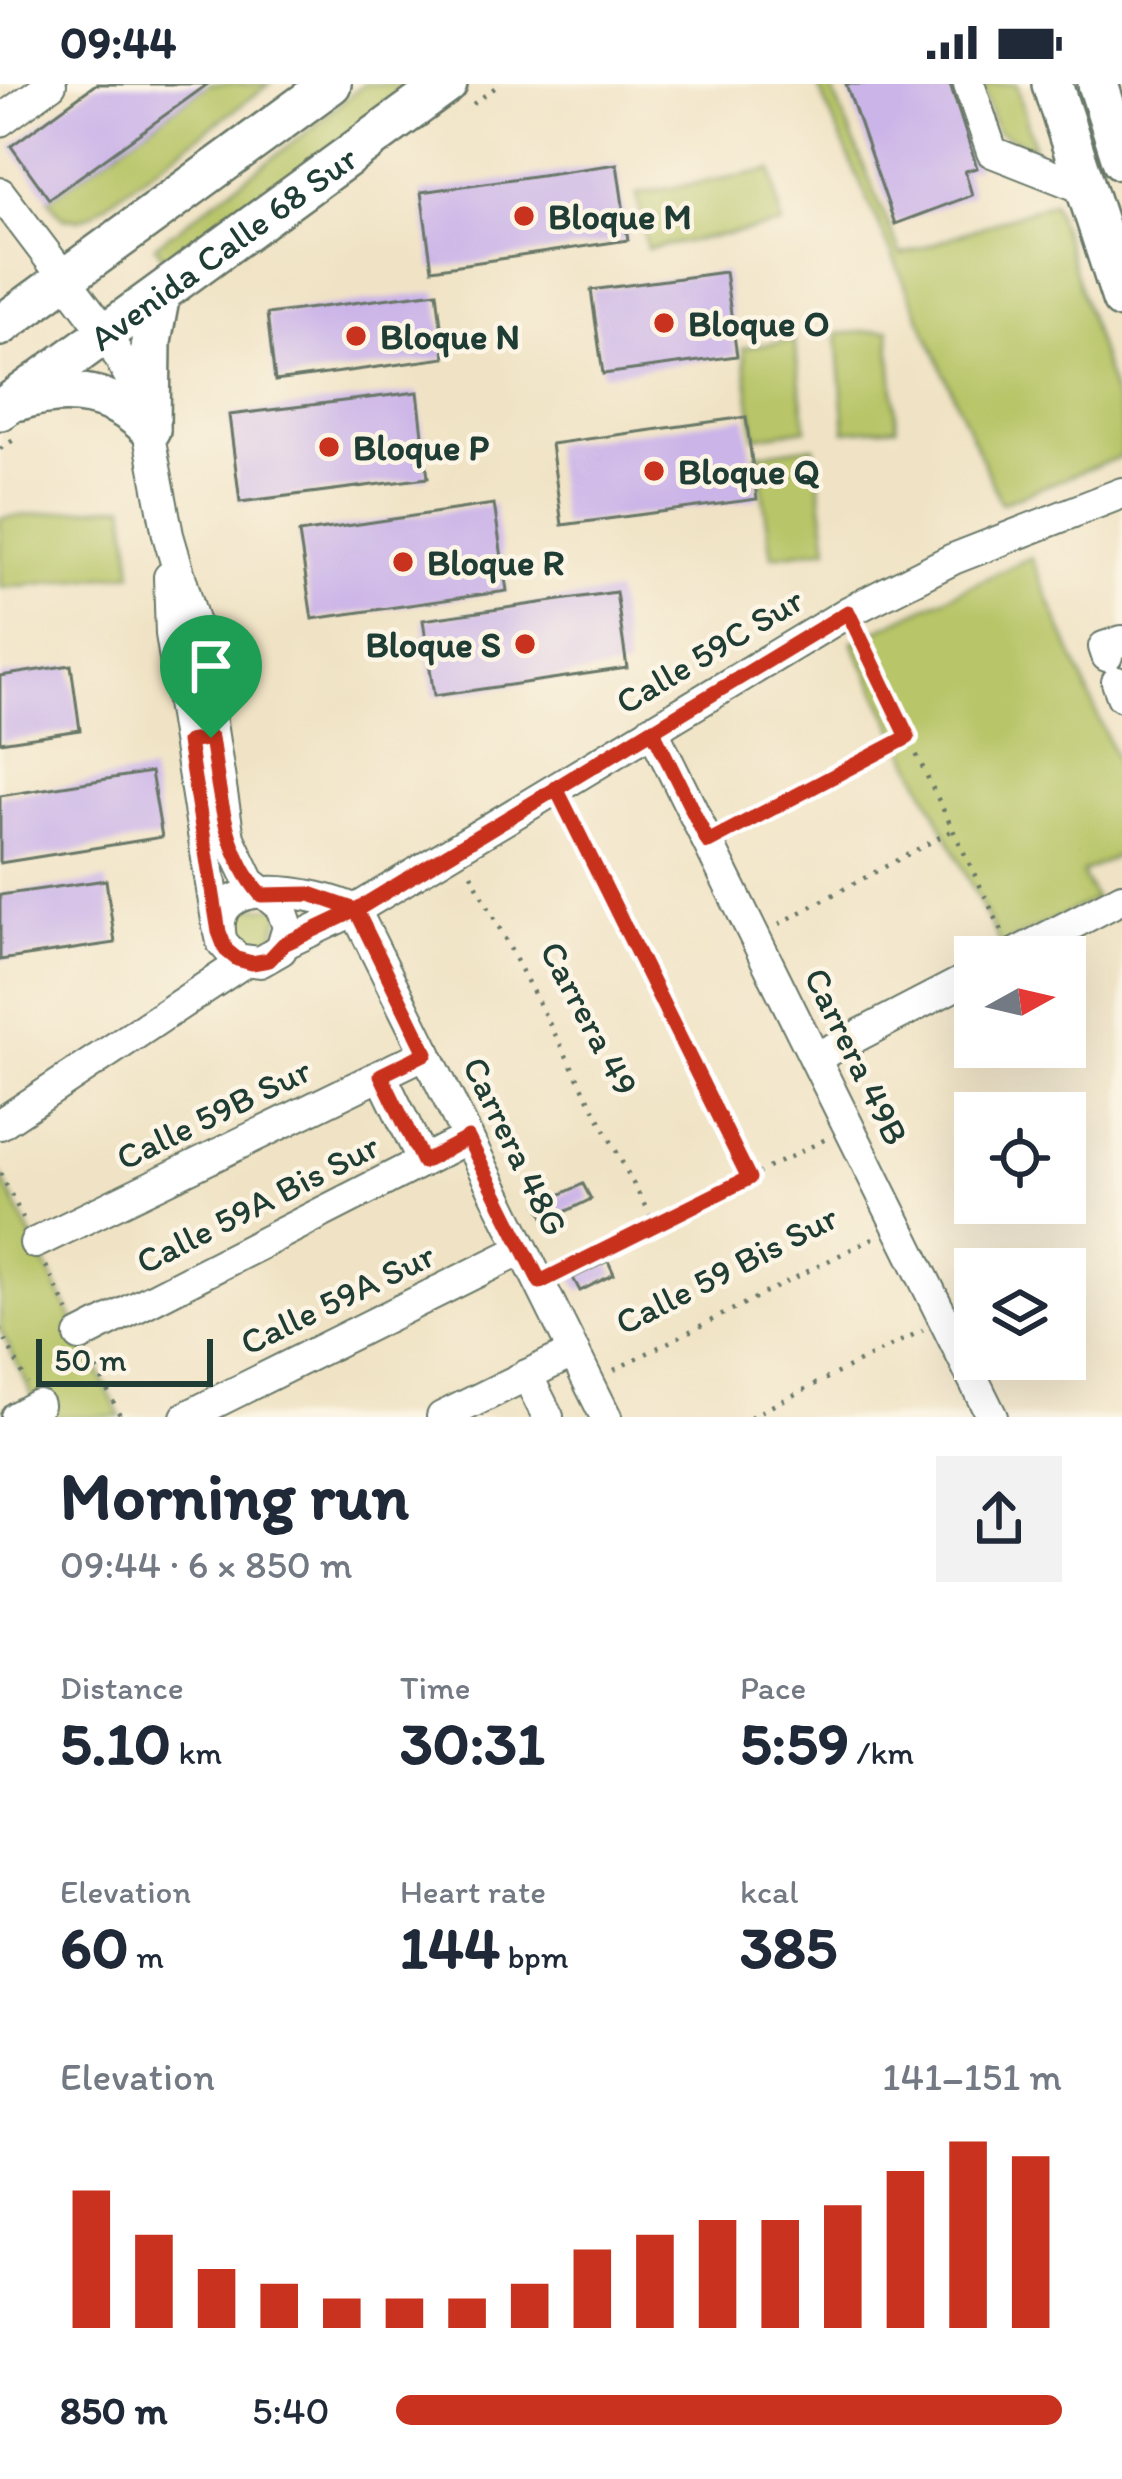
<!DOCTYPE html>
<html lang="en">
<head>
<meta charset="utf-8">
<style>
	:root { --surface:#fff; --page:#f2f2f3; --text:#1f2937; --muted:#747a83; --accent:#c8321e }
	body { margin:0; font-family:Itim,sans-serif; background:var(--page); color:var(--text); height:100vh; display:flex; flex-direction:column; font-size:45px; white-space:nowrap }
	* { box-sizing:border-box; margin:0 }
	p { font-size:39px; color:var(--muted) }
	.icon { flex:none; width:66px; height:66px; fill:none; stroke:currentColor; stroke-width:2; stroke-linecap:round; stroke-linejoin:round }
	.map { position:relative; height:1333px; overflow:hidden }
	.panel { display:flex; flex-direction:column; background:var(--surface); flex:1 }
	.panel>* { flex:none }
	.needle { width:78px; rotate:82deg }
	.buttons { position:absolute; left:954px; top:852px; display:grid; gap:24px }
	.buttons a { display:grid; place-items:center; width:132px; height:132px; border-radius:0px; background:var(--surface); box-shadow:0 12px 48px #0002; font-size:60px }
	.scale { position:absolute; left:36px; bottom:30px; width:177px; box-sizing:border-box; padding-left:12px; border:6px solid #1f3d34; border-top:0; font-size:33px; line-height:42px; white-space:nowrap; color:#1f3d34; -webkit-text-stroke:9px #fcf5e5; paint-order:stroke }
	.pin { position:absolute; display:grid; place-items:center; width:102px; height:102px; color:#fff; margin:-123px -51px; border-radius:50% 50% 50% 0; rotate:-45deg; box-shadow:0 0 12px #0007 }
	.pin .icon { rotate:45deg }
	.round { display:grid; place-items:center; flex:none; width:126px; height:126px; border-radius:0px; background:var(--page) }
	.summary { display:flex; align-items:center; justify-content:space-between; height:204px; padding:0 60px }
	h1 { font-size:66px; font-weight:800; line-height:90px }
	.stats { display:grid; grid-template-columns:repeat(3,1fr); gap:18px; height:204px; padding:12px 60px }
	.stats div { display:grid; align-content:center }
	.stats b { font-size:60px; font-weight:800 }
	.stats small { font-size:33px; font-weight:400 }
	.stats p { font-size:33px }
	.chart { height:336px; padding:24px 60px }
	.chart p { display:flex; justify-content:space-between }
	.chart svg { width:100%; height:216px; margin-top:12px; stroke:var(--accent); stroke-width:6 }
	ul { padding:0 60px; list-style:none; font-size:39px }
	li { display:grid; grid-template-columns:192px 144px 1fr; align-items:center; height:90px }
	li i { height:30px; border-radius:15px; background:var(--accent) }
	.status { display:flex; justify-content:space-between; align-items:center; height:84px; padding:0 60px; background:var(--surface); direction:ltr }
	.status svg { height:33px; fill:currentColor }
	.map>svg:first-child { display:block }
</style>
</head>
<body>
<div class="status"><b>09:44</b><svg viewBox="0 0 49 12"><path d="M0 12V9h3v3zM5 12V6h3v6zM10 12V3h3v9zM15 12V0h3v12zM26 1h20v11H26zM47 4h2v5h-2z"/></svg></div>
<div class="map">
<svg width="1122" height="1333" viewBox="0 0 1122 1333">
	<rect width="100%" height="100%" fill="#fcf5e5"/>
	<filter id="ink" filterUnits="userSpaceOnUse"><feTurbulence type="fractalNoise" baseFrequency=".00833" numOctaves="2"/><feDisplacementMap in="SourceGraphic" scale="24" xChannelSelector="R" yChannelSelector="G"/><feConvolveMatrix kernelMatrix="1 2 1 2 8 2 1 2 1" color-interpolation-filters="sRGB"/></filter>
	<filter id="wash" filterUnits="userSpaceOnUse"><feTurbulence type="fractalNoise" baseFrequency=".004" numOctaves="4" result="noise"/><feDisplacementMap in="SourceGraphic" scale="48" xChannelSelector="R" yChannelSelector="G"/><feGaussianBlur stdDeviation="2.7" result="paint"/><feColorMatrix in="noise" values="0 0 0 0 0 0 0 0 0 0 0 0 0 0 0 0 0 1.4 0 .05"/><feComposite in="paint" operator="in"/></filter>
	<g filter="url(#wash)">
		<rect width="100%" height="100%" fill="#f0e3c5"/>
		<g fill="#b8c567" stroke="#6c814e" stroke-width="3">
			<polygon points="208,0 270,0 92,130 79,135 63,134 49,115"/>
			<polygon points="363,0 418,0 169,181 155,162 311,45"/>
			<polygon points="817,0 830,0 901,171 1053,118 1122,338 1122,372 1001,419"/>
			<polygon points="982,0 1017,0 1034,64 996,47"/>
			<polygon points="772,86 782,141 647,165 637,110"/>
			<polygon points="889,246 897,343 845,347 837,250"/>
			<polygon points="794,256 806,345 755,353 743,264"/>
			<polygon points="814,362 828,464 772,472 757,370"/>
			<polygon points="125,421 133,489 0,504 0,434"/>
			<polygon points="1031,473 1122,689 1122,769 1082,789 1095,815 1001,862 852,558"/>
			<polygon points="281,823 269,876 219,848 225,824"/>
			<polygon points="0,1089 121,1333 43,1333 0,1245"/>
		</g>
		<g id="blocks">
			<g fill="#cbb4e8">
				<polygon points="96,0 208,0 49,115 11,62"/>
				<polygon points="846,0 950,0 977,84 965,87 972,111 895,140"/>
				<polygon points="617,80 628,156 432,185 421,108"/>
				<polygon points="725,188 737,272 603,290 591,206"/>
				<polygon points="437,208 445,274 275,297 267,230"/>
				<polygon points="418,308 428,394 240,418 229,331"/>
				<polygon points="746,333 757,415 562,441 551,360"/>
				<polygon points="494,420 507,507 312,535 299,449"/>
				<polygon points="616,508 627,584 434,612 423,536"/>
				<polygon points="71,581 80,646 0,658 0,592"/>
				<polygon points="151,688 162,753 0,779 0,712"/>
				<polygon points="106,796 115,859 0,876 0,811"/>
				<polygon points="583,1100 591,1115 546,1137 538,1121"/>
				<polygon points="608,1177 614,1190 580,1207 573,1194"/>
			</g>
		</g>
	</g>
	<g filter="url(#ink)">
		<use href="#blocks" fill-opacity="0" stroke="#687767" stroke-width="3"/>
		<g fill="none" stroke-linecap="round" stroke-linejoin="round">
			<g stroke="#687767" stroke-width="34">
				<g id="minor">
					<polyline points="969,0 992,68 1086,105"/>
					<polyline points="0,37 51,0"/>
					<path d="M0 109 106 249 142 315 168 451 197 550 229 754 250 798 281 823 288 843 281 866 260 878 237 875 222 858C202 784 320 809 355 826"/>
					<polyline points="169,493 171,550 218,843"/>
					<polyline points="1107,572 1104,563 1122,557"/>
					<polyline points="1117,598 1122,612"/>
					<polyline points="652,645 992,1333"/>
					<polyline points="355,826 606,1333"/>
					<polyline points="284,860 355,826 848,528 953,475 1122,409"/>
					<polyline points="1009,873 1122,814"/>
					<polyline points="815,974 975,891"/>
					<polyline points="381,991 423,1077"/>
					<polyline points="0,1040 244,878"/>
					<polyline points="35,1159 426,969"/>
					<polyline points="80,1252 468,1054"/>
					<polyline points="527,1291 548,1333"/>
					<polyline points="16,1333 38,1321"/>
					<polyline points="186,1333 523,1165"/>
					<polyline points="442,1333 574,1268"/>
				</g>
			</g>
			<g stroke="#687767" stroke-width="44">
				<g id="major">
					<polyline points="1052,0 1122,215"/>
					<polyline points="1098,0 1122,76"/>
					<polyline points="0,242 331,0"/>
					<path d="M20 316C68 301 114 308 150 345"/>
					<path id="s1" d="M0 326 447 0"/>
					<polyline points="150,345 151,258 160,210"/>
				</g>
			</g>
			<g stroke="#687767" stroke-width="4.5" stroke-dasharray="3 9" stroke-linecap="butt">
				<polyline points="473,20 500,0"/>
				<polyline points="0,365 15,355"/>
				<polyline points="859,552 1003,849"/>
				<polyline points="569,730 749,1094"/>
				<polyline points="733,745 909,653"/>
				<polyline points="471,790 655,1141"/>
				<polyline points="779,840 953,746"/>
				<polyline points="0,1089 23,1134"/>
				<polyline points="46,1182 70,1231"/>
				<polyline points="564,1186 828,1054"/>
				<polyline points="0,1245 27,1299"/>
				<polyline points="91,1274 121,1333"/>
				<polyline points="614,1286 877,1152"/>
				<polyline points="750,1333 923,1246"/>
			</g>
			<use href="#minor" stroke="#fff" stroke-width="30"/>
			<use href="#major" stroke="#fff" stroke-width="39"/>
		</g>
	</g>
	<g fill="none" stroke-linecap="round" stroke-linejoin="round" filter="url(#ink)">
		<g stroke="#fff" stroke-width="24">
			<path id="route" d="M211 654C220 710 223 766 261 811L310 810 356 826 426 969 381 991 423 1078 468 1054 540 1198 749 1094 556 704 652 645 708 758 908 653 848 528 356 826 284 860 269 876 252 879 237 875 226 866 219 848 188 658 211 654"/>
		</g>
		<use href="#route" stroke="#c8321e" stroke-width="15"/>
	</g>
	<g fill="#c8321e" stroke="#fcf5e5" stroke-width="4.5">
		<circle cx="524" cy="132" r="12"/>
		<circle cx="664" cy="239" r="12"/>
		<circle cx="356" cy="252" r="12"/>
		<circle cx="329" cy="363" r="12"/>
		<circle cx="654" cy="387" r="12"/>
		<circle cx="403" cy="478" r="12"/>
		<circle cx="525" cy="560" r="12"/>
	</g>
	<g text-anchor="middle" stroke-width="9" stroke-linejoin="round" paint-order="stroke">
		<g font-size="36" font-weight="bold" fill="#1f3d34" stroke="#fcf5e5" text-anchor="start">
			<text x="548" y="145">Bloque M</text>
			<text x="688" y="252">Bloque O</text>
			<text x="380" y="265">Bloque N</text>
			<text x="353" y="376">Bloque P</text>
			<text x="678" y="400">Bloque Q</text>
			<text x="427" y="491">Bloque R</text>
			<text x="501" y="573" text-anchor="end">Bloque S</text>
		</g>
		<g font-size="36" fill="#1f3d34" stroke="#fcf5e5">
			<text dy="13" stroke="none"><textPath href="#s1" startOffset="276">Avenida Calle 68 Sur</textPath></text>
			<text transform="translate(709 566) rotate(-31)" y="13">Calle 59C Sur</text>
			<text transform="translate(590 934) rotate(62)" y="13">Carrera 49</text>
			<text transform="translate(857 972) rotate(64)" y="13">Carrera 49B</text>
			<text transform="translate(213 1029) rotate(-26)" y="13">Calle 59B Sur</text>
			<text transform="translate(516 1062) rotate(64)" y="13">Carrera 48G</text>
			<text transform="translate(257 1119) rotate(-27)" y="13">Calle 59A Bis Sur</text>
			<text transform="translate(726 1185) rotate(-27)" y="13">Calle 59 Bis Sur</text>
			<text transform="translate(337 1214) rotate(-26)" y="13">Calle 59A Sur</text>
		</g>
	</g>
</svg>
<div class="buttons">
<a><svg class="needle" viewBox="-14 -14 28 28"><path d="M0-13l5 13h-10z" fill="#e53935"/><path d="M0 13l5-13h-10z" fill="#747a83"/></svg></a>
<a><svg class="icon" aria-label="locate" viewBox="0 0 24 24"><circle cx="12" cy="12" r="6"/><path d="M12 2v4M12 18v4M2 12h4M18 12h4"/></svg></a>
<a><svg class="icon" aria-label="layers" viewBox="0 0 24 24"><path d="M12 4l9 5-9 5-9-5zM3 14l9 5 9-5"/></svg></a>
</div>
<div class="scale">50 m</div>
<div class="pin" style="left:211px;top:654px;background:#1e9e55"><svg class="icon" aria-label="arrive" viewBox="0 0 24 24"><path d="M6 21V4h12l-3 4 3 4H6"/></svg></div>
</div>
<section class="panel">
<div class="summary"><div><h1>Morning run</h1><p>09:44 · 6 × 850 m</p></div><a class="round"><svg class="icon" aria-label="share" viewBox="0 0 24 24"><path d="M12 15V3M7 8l5-5 5 5M5 13v7h14v-7"/></svg></a></div>
<div class="stats">
<div><p>Distance</p><b>5.10<small> km</small></b></div>
<div><p>Time</p><b>30:31</b></div>
<div><p>Pace</p><b>5:59<small> /km</small></b></div>
</div>
<div class="stats">
<div><p>Elevation</p><b>60<small> m</small></b></div>
<div><p>Heart rate</p><b>144<small> bpm</small></b></div>
<div><p>kcal</p><b>385</b></div>
</div>
<div class="chart"><p><span>Elevation</span>141–151 m</p>
<svg viewBox="0 0 160 44" preserveAspectRatio="none"><path d="M5 44V16M15 44V25M25 44V32M35 44V35M45 44V38M55 44V38M65 44V38M75 44V35M85 44V28M95 44V25M105 44V22M115 44V22M125 44V19M135 44V12M145 44V6M155 44V9"/></svg>
</div>
<ul>
<li><b>850 m</b>5:40<i style="width:100%"></i></li>
</ul>
</section>
</body>
</html>
